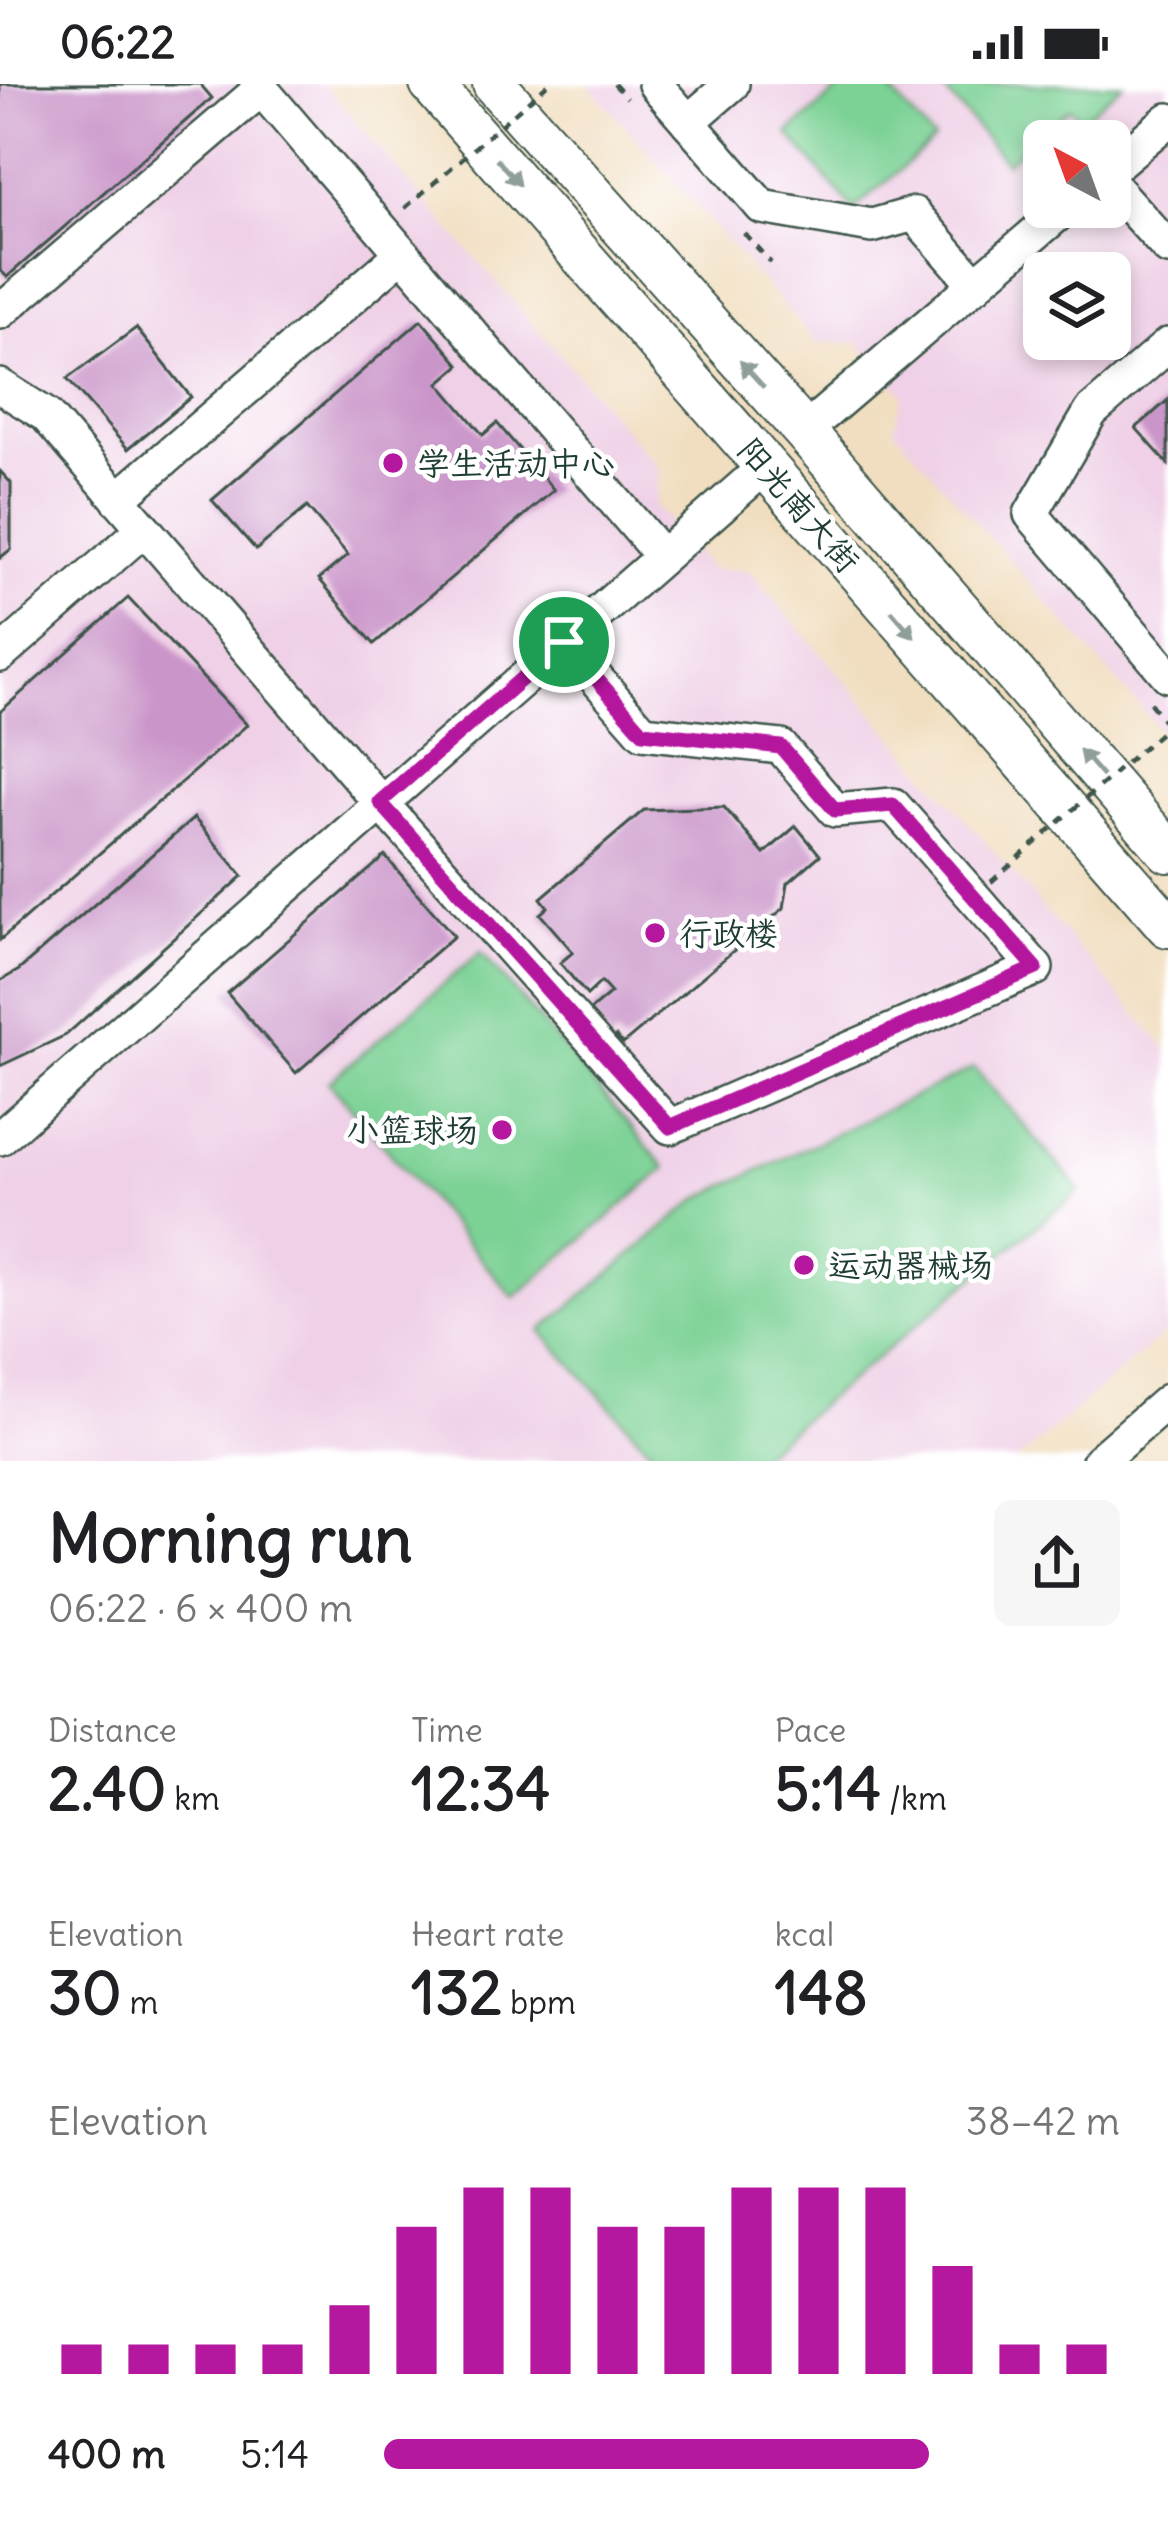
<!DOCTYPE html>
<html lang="en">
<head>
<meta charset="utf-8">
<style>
	:root { --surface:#fff; --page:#f6f6f6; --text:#202124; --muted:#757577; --accent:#b5179e }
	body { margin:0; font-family:Delius,"LXGW WenKai TC",sans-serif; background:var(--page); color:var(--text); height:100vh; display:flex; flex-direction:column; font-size:45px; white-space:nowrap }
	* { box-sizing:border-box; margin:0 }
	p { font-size:39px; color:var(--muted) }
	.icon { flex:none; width:66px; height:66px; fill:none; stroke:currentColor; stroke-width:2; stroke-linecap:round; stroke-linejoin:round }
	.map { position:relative; height:1377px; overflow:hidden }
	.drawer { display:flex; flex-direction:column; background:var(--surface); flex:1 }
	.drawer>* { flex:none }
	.needle { width:78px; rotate:319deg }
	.tools { position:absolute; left:1023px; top:36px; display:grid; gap:24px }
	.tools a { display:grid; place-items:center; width:108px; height:108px; border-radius:18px; background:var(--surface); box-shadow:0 6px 18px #0003; font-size:60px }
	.pin { position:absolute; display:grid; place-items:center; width:102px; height:102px; color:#fff; margin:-51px; border:6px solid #fff; border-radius:50%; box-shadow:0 3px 12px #0007 }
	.round { display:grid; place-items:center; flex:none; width:126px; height:126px; border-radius:18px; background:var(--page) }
	.headline { display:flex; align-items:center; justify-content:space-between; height:204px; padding:0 48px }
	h1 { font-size:66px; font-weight:700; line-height:90px }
	.metrics { display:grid; grid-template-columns:repeat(3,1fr); gap:18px; height:204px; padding:12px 48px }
	.metrics div { display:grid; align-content:center }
	.metrics b { font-size:60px; font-weight:700 }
	.metrics small { font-size:33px; font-weight:400 }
	.metrics p { font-size:33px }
	.chart { height:336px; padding:24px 48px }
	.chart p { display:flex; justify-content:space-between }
	.chart svg { width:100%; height:216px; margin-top:12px; stroke:var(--accent); stroke-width:6 }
	ul { padding:0 48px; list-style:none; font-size:39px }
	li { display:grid; grid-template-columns:192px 144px 1fr; align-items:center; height:90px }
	li i { height:30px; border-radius:15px; background:var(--accent) }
	.status { display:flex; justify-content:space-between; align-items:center; height:84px; padding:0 60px; background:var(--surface); direction:ltr }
	.status svg { height:33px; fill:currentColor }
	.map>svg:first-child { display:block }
</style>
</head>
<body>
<div class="status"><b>06:22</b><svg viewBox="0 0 49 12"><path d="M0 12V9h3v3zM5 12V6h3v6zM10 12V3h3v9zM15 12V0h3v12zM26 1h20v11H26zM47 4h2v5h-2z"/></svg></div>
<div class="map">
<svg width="1168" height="1377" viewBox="0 0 1168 1377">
	<rect width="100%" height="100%" fill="#fff"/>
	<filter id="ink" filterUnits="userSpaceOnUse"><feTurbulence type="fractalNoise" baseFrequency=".00833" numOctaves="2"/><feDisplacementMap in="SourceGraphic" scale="24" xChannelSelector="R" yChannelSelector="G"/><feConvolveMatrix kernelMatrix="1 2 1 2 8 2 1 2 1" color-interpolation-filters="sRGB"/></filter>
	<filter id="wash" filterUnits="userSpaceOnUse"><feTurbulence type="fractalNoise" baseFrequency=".004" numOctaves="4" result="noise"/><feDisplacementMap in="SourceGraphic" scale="48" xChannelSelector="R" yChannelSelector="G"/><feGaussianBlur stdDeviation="2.7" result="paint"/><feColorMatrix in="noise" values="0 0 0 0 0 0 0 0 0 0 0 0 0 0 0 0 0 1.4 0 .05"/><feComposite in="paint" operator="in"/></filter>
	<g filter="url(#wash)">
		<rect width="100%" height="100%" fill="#f1dec0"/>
		<g fill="#efd0e6" fill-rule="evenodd">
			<polygon points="0,0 323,0 660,385 655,421 711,486 748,486 1168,967 1168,1246 1016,1377 0,1377"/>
			<path d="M588 0H1168V655L894 345 903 310 857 258 817 259ZM1044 57H1110V123H1044ZM1044 189H1110V255H1044Z"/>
		</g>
		<g fill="#7cd195" stroke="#4e8764" stroke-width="3">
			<polygon points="845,0 885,0 934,56 854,126 788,50"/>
			<polygon points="939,0 1123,0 1082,36 1070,24 1006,79"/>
			<polygon points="481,868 666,1084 514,1214 329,998"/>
			<polygon points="974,984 1080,1106 752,1377 661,1377 541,1247 698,1115"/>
		</g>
		<g id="blocks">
			<g fill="#ca95c9">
				<polygon points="0,0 200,0 212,14 7,193 0,186"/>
				<polygon points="421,236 460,281 439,299 483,351 497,339 554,406 374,560 319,495 348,471 307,423 256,466 212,416"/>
				<polygon points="136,244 191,313 128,365 67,295"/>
				<polygon points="1168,316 1168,380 1136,344"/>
				<polygon points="0,387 11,399 11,465 0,474"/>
				<polygon points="128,514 247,641 0,856 0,628"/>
				<polygon points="724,723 764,770 796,742 820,771 788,799 784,824 623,960 616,952 610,957 587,929 611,909 601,898 587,911 560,879 573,868 540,830 548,823 541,814 644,726"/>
				<polygon points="194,734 243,792 66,951 0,982 0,897 19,886"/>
				<polygon points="385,772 454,852 296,989 227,909"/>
			</g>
		</g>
	</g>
	<g filter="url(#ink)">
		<use href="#blocks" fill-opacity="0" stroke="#3e5549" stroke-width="3"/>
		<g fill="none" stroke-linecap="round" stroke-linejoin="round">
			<g stroke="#3e5549" stroke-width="38">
				<g id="minor">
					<polyline points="257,0 662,472"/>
					<polyline points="655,0 762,123 872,142 914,130 976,201"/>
					<polyline points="688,38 732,0"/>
					<polyline points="1110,85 1168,36"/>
					<polyline points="1110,100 1168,164"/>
					<polyline points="0,228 261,5"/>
					<polyline points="1168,261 1091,328 1031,430 1168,591"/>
					<polyline points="0,302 46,331 380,718 670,1043 1036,884 893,721 835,726 781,663 643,648 564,558"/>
					<polyline points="804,347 1066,123"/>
					<polyline points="118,415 402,170"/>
					<polyline points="0,571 144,445"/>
					<polyline points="0,1054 765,383"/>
					<polyline points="1099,1377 1168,1317"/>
				</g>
			</g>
			<g stroke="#3e5549" stroke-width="46">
				<g id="major">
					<polyline points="431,0 1168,842"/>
					<polyline points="494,0 804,347 1168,767"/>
				</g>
			</g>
			<g stroke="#3e5549" stroke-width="4.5" stroke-dasharray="9 9" stroke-linecap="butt">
				<polyline points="614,0 627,14"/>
				<polyline points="744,149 771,179"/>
				<polyline points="1150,619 1168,642"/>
			</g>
			<use href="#minor" stroke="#fff" stroke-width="33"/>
			<use href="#major" stroke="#fff" stroke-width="42"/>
			<g stroke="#3e5549" stroke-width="4.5" stroke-dasharray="9 9" stroke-linecap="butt">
				<polyline points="405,124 548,0"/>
				<polyline points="991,798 1168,642"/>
			</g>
		</g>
		<defs><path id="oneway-solid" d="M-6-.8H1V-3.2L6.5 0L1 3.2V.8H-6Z" transform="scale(3)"/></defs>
		<g fill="#8f9e9a">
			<use href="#oneway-solid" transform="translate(508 88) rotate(49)"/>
			<use href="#oneway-solid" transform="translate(752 290) rotate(-132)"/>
			<use href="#oneway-solid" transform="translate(903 540) rotate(49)"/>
			<use href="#oneway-solid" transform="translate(1091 679) rotate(-131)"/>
		</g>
	</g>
	<g fill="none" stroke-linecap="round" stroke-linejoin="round" filter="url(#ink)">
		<g stroke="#fff" stroke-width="24">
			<polygon id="route" points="564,558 643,648 781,663 835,726 893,721 1036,884 670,1043 380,718"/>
		</g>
		<use href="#route" stroke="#b5179e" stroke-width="15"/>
	</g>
	<g fill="#b5179e" stroke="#fff" stroke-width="4.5">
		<circle cx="393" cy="379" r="12"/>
		<circle cx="655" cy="849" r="12"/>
		<circle cx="502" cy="1046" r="12"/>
		<circle cx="804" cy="1181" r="12"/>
	</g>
	<g text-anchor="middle" stroke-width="9" stroke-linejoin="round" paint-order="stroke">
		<g font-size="33" fill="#1f3d34" stroke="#fff" text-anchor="start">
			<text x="417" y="391">学生活动中心</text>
			<text x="679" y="861">行政楼</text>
			<text x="478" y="1058" text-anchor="end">小篮球场</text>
			<text x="828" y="1193">运动器械场</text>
		</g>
		<g font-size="33" fill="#1f3d34" stroke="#fff">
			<text transform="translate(799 421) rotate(49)" y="12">阳光南大街</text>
		</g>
	</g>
</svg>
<div class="tools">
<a><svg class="needle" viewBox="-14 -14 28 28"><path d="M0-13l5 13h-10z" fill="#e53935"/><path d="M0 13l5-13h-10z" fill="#757577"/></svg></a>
<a><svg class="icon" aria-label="layers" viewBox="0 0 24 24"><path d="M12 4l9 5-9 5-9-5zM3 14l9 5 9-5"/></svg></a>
</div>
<div class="pin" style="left:564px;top:558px;background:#1e9e55"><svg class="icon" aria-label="arrive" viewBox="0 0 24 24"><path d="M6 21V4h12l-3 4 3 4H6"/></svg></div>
</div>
<section class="drawer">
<div class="headline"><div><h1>Morning run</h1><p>06:22 · 6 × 400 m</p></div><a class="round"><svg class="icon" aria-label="share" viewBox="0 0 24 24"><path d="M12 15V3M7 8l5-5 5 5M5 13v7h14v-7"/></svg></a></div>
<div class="metrics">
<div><p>Distance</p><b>2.40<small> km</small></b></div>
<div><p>Time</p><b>12:34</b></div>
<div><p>Pace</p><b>5:14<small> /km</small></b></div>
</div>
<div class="metrics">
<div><p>Elevation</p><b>30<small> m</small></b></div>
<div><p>Heart rate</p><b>132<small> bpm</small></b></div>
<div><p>kcal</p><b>148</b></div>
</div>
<div class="chart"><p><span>Elevation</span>38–42 m</p>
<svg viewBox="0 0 160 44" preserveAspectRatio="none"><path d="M5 44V38M15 44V38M25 44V38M35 44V38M45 44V30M55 44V14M65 44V6M75 44V6M85 44V14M95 44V14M105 44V6M115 44V6M125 44V6M135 44V22M145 44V38M155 44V38"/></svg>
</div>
<ul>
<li><b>400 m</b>5:14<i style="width:74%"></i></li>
</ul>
</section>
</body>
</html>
